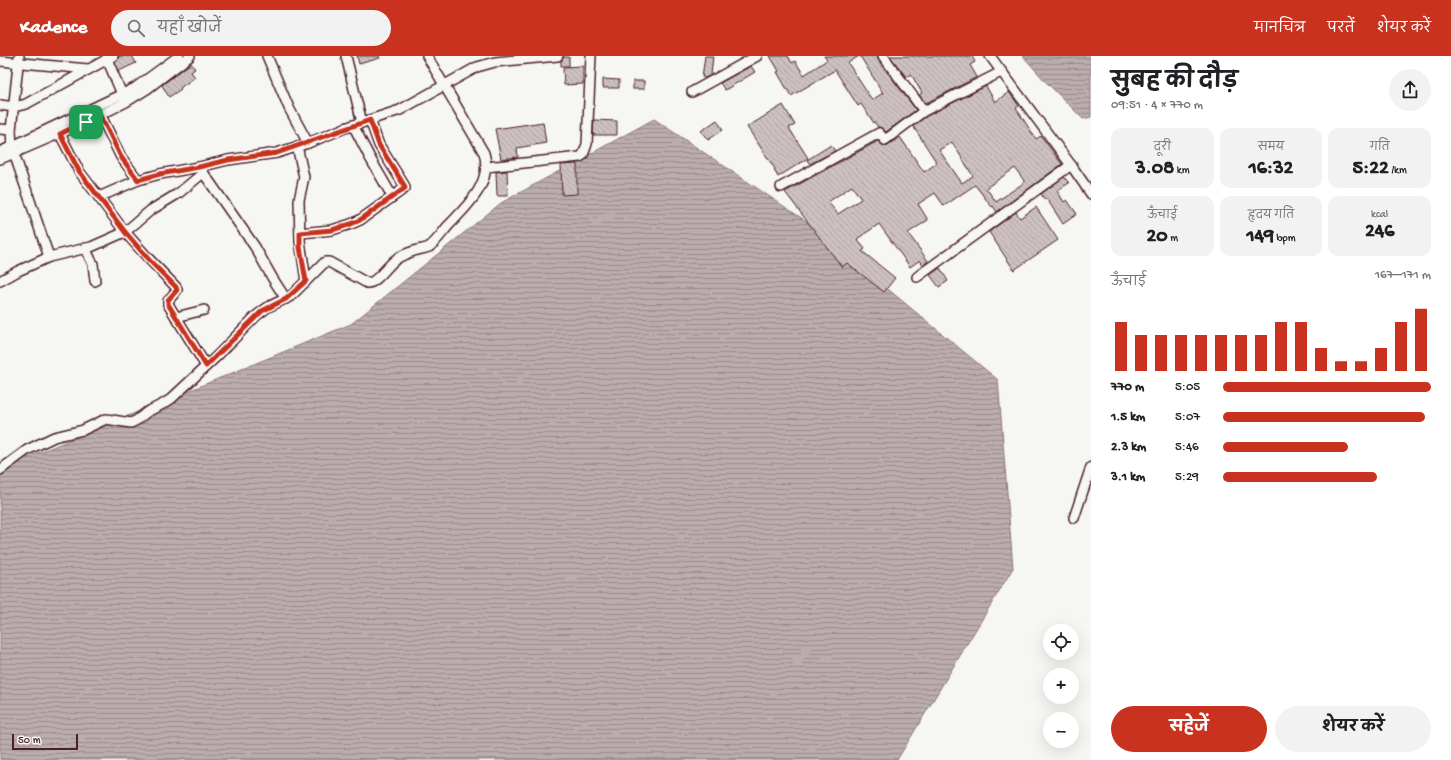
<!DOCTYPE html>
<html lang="hi">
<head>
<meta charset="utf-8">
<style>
	:root { --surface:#fff; --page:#f2f2f2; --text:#202124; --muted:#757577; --accent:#c8321e }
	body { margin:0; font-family:"Gochi Hand","Playpen Sans Deva",sans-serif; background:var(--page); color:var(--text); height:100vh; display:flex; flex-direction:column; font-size:15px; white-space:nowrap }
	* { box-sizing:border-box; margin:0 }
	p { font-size:13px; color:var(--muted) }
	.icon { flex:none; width:22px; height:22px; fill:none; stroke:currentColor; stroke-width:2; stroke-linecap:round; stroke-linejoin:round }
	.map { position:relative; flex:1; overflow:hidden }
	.side { display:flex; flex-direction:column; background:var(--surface); width:360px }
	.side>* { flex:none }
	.tools { position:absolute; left:1043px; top:568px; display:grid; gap:8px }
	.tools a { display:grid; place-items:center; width:36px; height:36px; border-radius:50%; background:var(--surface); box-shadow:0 4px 16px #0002; font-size:20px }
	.scale { position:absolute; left:12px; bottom:10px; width:66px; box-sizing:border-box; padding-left:4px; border:2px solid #4a1f2b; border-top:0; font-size:11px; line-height:14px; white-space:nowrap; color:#4a1f2b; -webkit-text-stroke:3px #f6f6f2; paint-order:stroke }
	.pin { position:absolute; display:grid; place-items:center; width:34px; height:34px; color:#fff; margin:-17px; border-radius:8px; box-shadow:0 2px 6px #0006 }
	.round { display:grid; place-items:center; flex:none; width:42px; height:42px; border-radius:21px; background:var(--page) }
	.overview { display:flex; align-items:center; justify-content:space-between; height:68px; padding:0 20px }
	h1 { font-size:22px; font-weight:700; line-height:30px }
	.figures { display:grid; grid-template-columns:repeat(3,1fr); gap:6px; height:68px; padding:4px 20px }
	.figures div { display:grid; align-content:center; border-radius:10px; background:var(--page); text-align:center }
	.figures b { font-size:20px; font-weight:700 }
	.figures small { font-size:11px; font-weight:400 }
	.figures p { font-size:11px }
	.chart { height:112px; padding:8px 20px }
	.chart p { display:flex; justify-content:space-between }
	.chart svg { width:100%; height:72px; margin-top:4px; stroke:var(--accent); stroke-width:6 }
	.primary-button { display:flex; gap:8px; margin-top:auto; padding:8px 20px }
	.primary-button a { flex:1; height:46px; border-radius:24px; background:var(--accent); color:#fff; font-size:16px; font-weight:700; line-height:46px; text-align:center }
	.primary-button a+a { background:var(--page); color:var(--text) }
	ul { padding:0 20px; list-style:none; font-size:13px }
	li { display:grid; grid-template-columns:64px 48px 1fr; align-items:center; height:30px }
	li i { height:10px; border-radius:5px; background:var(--accent) }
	header { display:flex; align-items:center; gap:24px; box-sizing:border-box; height:56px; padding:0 20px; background:var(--accent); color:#fff }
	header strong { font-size:19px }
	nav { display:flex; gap:22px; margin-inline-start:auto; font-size:14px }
	.search { width:280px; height:36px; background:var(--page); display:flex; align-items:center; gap:10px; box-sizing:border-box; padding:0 14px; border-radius:22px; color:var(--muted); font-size:15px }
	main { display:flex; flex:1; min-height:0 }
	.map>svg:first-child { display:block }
</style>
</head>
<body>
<header>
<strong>Kadence</strong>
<div class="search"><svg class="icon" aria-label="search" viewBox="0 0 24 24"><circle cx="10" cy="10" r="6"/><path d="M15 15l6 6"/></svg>यहाँ खोजें</div>
<nav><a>मानचित्र</a><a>परतें</a><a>शेयर करें</a></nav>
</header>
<main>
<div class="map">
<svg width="1091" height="704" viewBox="0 0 1091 704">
	<defs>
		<pattern id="water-rules" width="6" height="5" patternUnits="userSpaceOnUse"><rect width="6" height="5" fill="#bbadae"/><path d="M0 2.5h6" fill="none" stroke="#9a8c8e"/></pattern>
		<pattern id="building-back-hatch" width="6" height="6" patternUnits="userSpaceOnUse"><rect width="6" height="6" fill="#ccc1c0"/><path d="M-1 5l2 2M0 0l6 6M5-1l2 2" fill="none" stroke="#b1a5a5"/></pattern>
	</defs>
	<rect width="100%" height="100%" fill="#f6f6f2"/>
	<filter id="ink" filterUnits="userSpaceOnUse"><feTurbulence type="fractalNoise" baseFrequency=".025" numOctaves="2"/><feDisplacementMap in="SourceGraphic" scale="8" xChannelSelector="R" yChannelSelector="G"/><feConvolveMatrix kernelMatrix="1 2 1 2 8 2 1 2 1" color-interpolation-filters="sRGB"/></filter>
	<g filter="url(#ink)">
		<g fill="url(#water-rules)" stroke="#8e747a">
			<polygon points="1023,0 1091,0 1091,61 1083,63 1045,25"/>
			<polygon points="654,63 803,163 998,324 1013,512 897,704 0,704 0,414 4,411 351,268 501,147"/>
		</g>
		<g fill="url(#building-back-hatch)" stroke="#4a1f2b" fill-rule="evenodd">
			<polygon points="119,0 132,0 136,7 119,15 115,6 118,3"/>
			<polygon points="357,0 379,0 380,2 359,8"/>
			<polygon points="705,0 713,0 711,19 705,22 702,21"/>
			<polygon points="770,0 788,0 792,7 795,5 804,19 827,4 824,0 859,0 848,7 872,44 883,37 860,0 877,0 878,4 916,54 886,76 882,72 878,71 874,66 874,67 861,48 858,50 835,14 791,40 777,16 779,15"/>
			<polygon points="890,0 972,0 975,6 970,9 977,21 926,47 919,39 922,37 911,18 906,21"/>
			<polygon points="564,1 569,1 569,10 561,10 561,5"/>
			<polygon points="191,7 195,13 191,16 195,21 180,32 181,33 169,41 162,29"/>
			<polygon points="583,10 583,28 564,29 563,11"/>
			<polygon points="751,10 755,16 725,34 720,27"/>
			<polygon points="603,23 619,24 619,32 603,32"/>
			<rect x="633" y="25" width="11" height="8"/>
			<path d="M986 30 995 46 1009 36 1019 50 1016 52 1036 83 1041 80 1062 108 997 156 993 150 992 151 975 129 944 150 935 137 918 148 928 164 908 177 928 205 923 209 920 204 910 211 879 168 857 183 865 193 862 195 895 222 884 236 847 207 842 211 785 136 878 85 883 89 886 90 900 81 924 116 937 107 913 70 927 60ZM952 86 973 120 962 127 939 94ZM1015 112 1025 126 996 146 986 132ZM852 130 861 143 838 158 828 146Z"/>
			<polygon points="783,49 795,69 789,72 808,102 778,121 774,114 775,113 747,71"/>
			<polygon points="594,64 617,65 617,79 593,79"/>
			<polygon points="717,64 723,74 708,84 701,75"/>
			<polygon points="543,66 546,87 517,92 518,101 501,103 495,73"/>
			<polygon points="831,89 835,95 810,108 807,104"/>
			<polygon points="577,108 577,138 562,139 561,109"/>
			<polygon points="507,115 508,140 497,140 496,116"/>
			<polygon points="1064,121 1069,127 1057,135 1064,146 1067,144 1077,158 1063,168 1047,143 1045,144 1041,138"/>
			<polygon points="1036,151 1058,184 1014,214 989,176 1016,156 1020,162"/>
			<polygon points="940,212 948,225 939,231 930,219"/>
		</g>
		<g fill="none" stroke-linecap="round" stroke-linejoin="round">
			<g stroke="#4a1f2b" stroke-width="12">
				<g id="minor">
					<polyline points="19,0 11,74 12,91 49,201"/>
					<polyline points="107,0 107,3 124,43"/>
					<polyline points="267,0 289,52 308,87"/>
					<polyline points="346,0 362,67"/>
					<polyline points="883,0 924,55"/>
					<polyline points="990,0 1071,109 1091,138"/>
					<polyline points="0,5 88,13"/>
					<polyline points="692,36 757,0"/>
					<polyline points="0,49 14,51 26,48 113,0"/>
					<polyline points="100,58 121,101 138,124"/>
					<polyline points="353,69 370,102 392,140"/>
					<polyline points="0,73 11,74"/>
					<polyline points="60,78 79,115 125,176 149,203 176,231 177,234 168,245 168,248 206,310"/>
					<polyline points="297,90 304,121 299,144 300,185 306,225"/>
					<polyline points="0,96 135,32 179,0"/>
					<polyline points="0,103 86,66 126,46 147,33 190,0"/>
					<polyline points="486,111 580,101 583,99 587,88 591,0"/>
					<polyline points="200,112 255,191 273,223 286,243"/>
					<polyline points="781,131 879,77 885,84 924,55 1001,16"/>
					<polyline points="99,141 138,124 160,118 199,111 228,104 277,97 308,87 345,72 400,54 477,11 495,6 558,0"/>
					<polyline points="300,177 332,174 351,168 360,164 405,132 404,129 379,89 370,64"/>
					<polyline points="85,192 93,208 95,225"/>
					<polyline points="917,221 1071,109"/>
					<polyline points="0,225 18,215 49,201 91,191 125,176 151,154 179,137 203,117"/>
					<polyline points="176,261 204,254"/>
					<path d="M0 414 27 394 54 381 83 374 106 363 131 367 137 364 147 356 163 348 171 343 217 300 256 260 268 251 291 240 325 206H329L367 227C376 228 387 210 395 204 400 200 408 197 414 195 419 193 425 193 429 191 436 186 442 177 448 170 467 150 493 127 484 97L427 0"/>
					<polyline points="1074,462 1091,411"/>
				</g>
			</g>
			<use href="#minor" stroke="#f6f6f2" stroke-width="9"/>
		</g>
	</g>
	<g fill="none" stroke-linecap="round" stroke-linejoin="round" filter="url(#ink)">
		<g stroke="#fff" stroke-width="8">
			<polygon id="route" points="100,58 121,101 138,124 160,118 199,111 228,104 277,97 370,64 379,89 404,129 405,132 360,164 351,168 332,174 300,177 300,191 306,225 286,243 262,255 206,310 168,248 168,244 177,234 176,231 149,204 125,176 79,115 60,78"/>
		</g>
		<use href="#route" stroke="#c8321e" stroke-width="5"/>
	</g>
</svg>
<div class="tools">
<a><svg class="icon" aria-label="locate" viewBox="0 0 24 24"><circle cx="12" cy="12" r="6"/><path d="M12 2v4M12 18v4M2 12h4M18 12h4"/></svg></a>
<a>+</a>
<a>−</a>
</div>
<div class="scale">50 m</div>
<div class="pin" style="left:86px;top:66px;background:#1e9e55"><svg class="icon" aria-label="arrive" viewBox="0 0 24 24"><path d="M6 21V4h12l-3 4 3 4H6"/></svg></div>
</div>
<section class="side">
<div class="overview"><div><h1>सुबह की दौड़</h1><p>09:51 · 4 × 770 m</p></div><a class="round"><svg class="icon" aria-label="share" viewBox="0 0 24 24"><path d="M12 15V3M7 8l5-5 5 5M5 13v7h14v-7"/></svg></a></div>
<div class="figures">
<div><p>दूरी</p><b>3.08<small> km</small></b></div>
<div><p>समय</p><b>16:32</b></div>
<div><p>गति</p><b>5:22<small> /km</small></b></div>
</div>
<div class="figures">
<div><p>ऊँचाई</p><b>20<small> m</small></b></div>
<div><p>हृदय गति</p><b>149<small> bpm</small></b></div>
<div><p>kcal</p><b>246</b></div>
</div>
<div class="chart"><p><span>ऊँचाई</span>167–171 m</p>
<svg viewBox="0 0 160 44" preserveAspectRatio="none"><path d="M5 44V14M15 44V22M25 44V22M35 44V22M45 44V22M55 44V22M65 44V22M75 44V22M85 44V14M95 44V14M105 44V30M115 44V38M125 44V38M135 44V30M145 44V14M155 44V6"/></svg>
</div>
<ul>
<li><b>770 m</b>5:05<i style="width:100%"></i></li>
<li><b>1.5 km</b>5:07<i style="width:97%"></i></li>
<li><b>2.3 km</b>5:46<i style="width:60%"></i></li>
<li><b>3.1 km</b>5:29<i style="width:74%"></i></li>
</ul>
<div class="primary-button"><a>सहेजें</a><a>शेयर करें</a></div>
</section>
</main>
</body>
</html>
